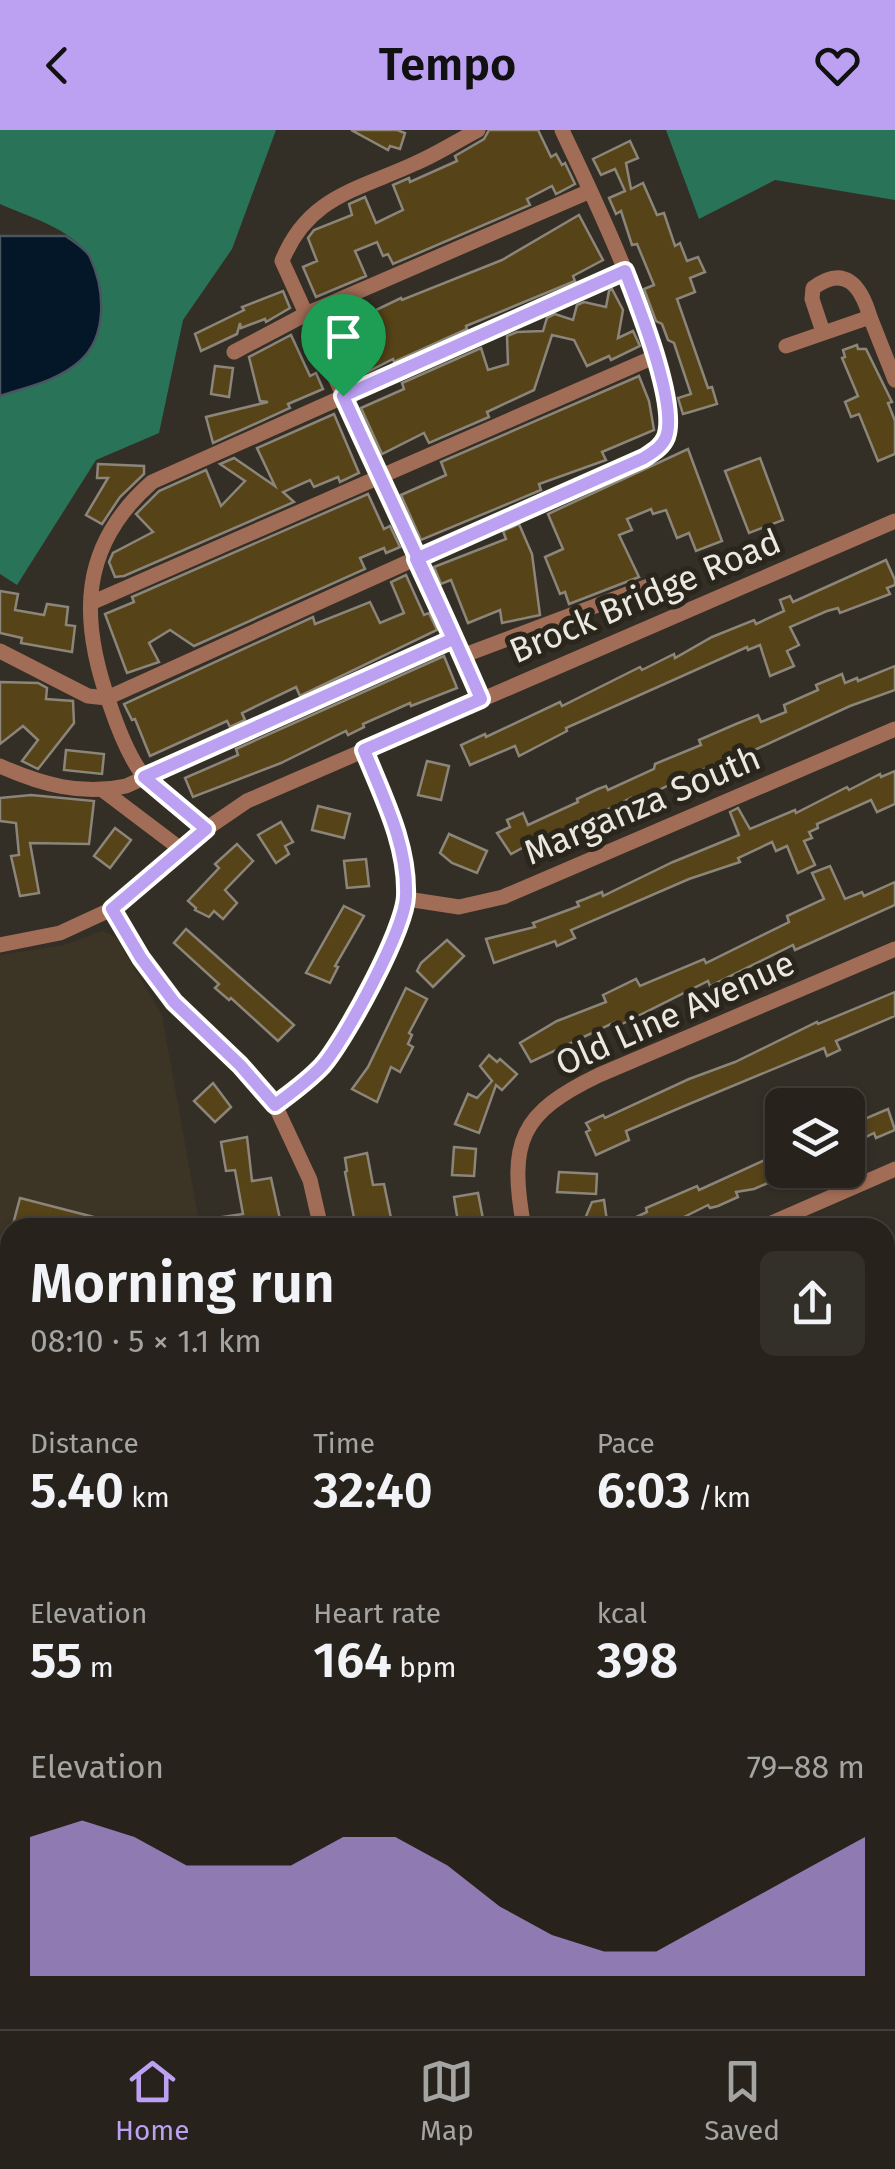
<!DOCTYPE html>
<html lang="en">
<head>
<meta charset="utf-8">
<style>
	:root { --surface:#27231c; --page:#332f29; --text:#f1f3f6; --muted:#a4a4a3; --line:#43403b; --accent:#bca0f2 }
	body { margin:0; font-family:"Fira Sans",sans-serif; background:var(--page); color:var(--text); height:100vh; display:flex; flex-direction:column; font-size:38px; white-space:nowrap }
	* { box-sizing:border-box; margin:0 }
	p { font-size:32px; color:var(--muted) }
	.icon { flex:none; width:55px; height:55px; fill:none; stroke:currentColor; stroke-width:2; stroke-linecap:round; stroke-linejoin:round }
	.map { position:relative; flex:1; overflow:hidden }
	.drawer { position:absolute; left:0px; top:1088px; width:895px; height:812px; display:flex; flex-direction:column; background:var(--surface); border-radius:30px 30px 0 0; box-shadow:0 2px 8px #0004,0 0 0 2px var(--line) }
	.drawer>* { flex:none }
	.fabs { position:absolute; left:765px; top:958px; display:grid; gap:20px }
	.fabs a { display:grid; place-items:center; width:100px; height:100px; border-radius:15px; background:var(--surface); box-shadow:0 2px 8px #0004,0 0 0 2px var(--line); font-size:50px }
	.pin { position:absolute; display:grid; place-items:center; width:85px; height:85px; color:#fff; margin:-102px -42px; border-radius:50% 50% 50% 0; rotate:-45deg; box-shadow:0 0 10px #0007 }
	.pin .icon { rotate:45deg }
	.round { display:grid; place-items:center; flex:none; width:105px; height:105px; border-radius:15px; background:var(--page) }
	.headline { display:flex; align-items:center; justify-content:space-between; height:170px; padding:0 30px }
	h1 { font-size:55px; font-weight:600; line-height:75px }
	.metrics { display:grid; grid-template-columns:repeat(3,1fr); gap:15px; height:170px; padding:10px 30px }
	.metrics div { display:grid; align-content:center }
	.metrics b { font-size:50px; font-weight:600 }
	.metrics small { font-size:28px; font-weight:400 }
	.metrics p { font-size:28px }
	.chart { height:280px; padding:20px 30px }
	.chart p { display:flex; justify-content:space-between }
	.chart svg { width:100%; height:180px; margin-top:10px; fill:var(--accent); opacity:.7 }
	header { display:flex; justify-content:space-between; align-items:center; height:130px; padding:0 30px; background:var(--accent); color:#111; font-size:45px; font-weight:600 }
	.menu { display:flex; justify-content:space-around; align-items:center; height:140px; border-top:2px solid var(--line); background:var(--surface); font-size:28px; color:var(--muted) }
	.menu a { display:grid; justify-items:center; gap:5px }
	.menu .current { color:var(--accent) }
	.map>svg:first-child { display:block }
</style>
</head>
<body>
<header><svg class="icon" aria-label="back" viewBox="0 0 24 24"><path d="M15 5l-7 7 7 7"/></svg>Tempo<svg class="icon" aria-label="heart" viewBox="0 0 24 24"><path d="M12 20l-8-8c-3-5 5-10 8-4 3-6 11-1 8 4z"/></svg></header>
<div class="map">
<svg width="895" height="1899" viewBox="0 0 895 1899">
	<rect width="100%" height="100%" fill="#342f26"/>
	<polygon fill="#3c3424" points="102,801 116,807 162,885 200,1097 10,1098 10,1637 0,1640 0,825 64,815"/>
	<g fill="#297458">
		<path d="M0 0H276L232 119 183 190 159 303 96 330 17 455 0 444V266L48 251 92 135C84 102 28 87 0 74Z"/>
		<polygon points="666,0 895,0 895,70 775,50 699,89"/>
		<polygon points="10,1627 10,1890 331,1890 332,1899 0,1899 0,1630"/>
	</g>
	<path fill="#031728" stroke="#495660" stroke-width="2.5" d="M0 106H66C74 112 86 119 90 127 105 159 108 206 80 231 58 251 27 257 0 266Z"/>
	<g fill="#564318" stroke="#8b857a" stroke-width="2.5">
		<polygon points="351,0 397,0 405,3 400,19 390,16 388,20"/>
		<polygon points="489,0 538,0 551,27 556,24 562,35 565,33 575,54 556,64 552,56 527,69 530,75 393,134 388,124 383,126 377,112 355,121 366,146 316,167 303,137 317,131 308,108 314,100 352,85 349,74 365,67 376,93 403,80 393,55 409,48 410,52 457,31 455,26 484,9"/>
		<polygon points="630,11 638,28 626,33 631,59 643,53 657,85 664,83 675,116 680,113 687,131 698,127 705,142 690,148 695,162 677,169 708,258 712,257 717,274 690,282 683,284 678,268 691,264 674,213 668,210 662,194 656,191 644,159 654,155 637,114 632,115 621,81 616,84 609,68 625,61 615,39 601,45 593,29"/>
		<polygon points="579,85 603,130 573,146 575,151 466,196 467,199 394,232 393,229 350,251 328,203 401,168 402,170 502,130"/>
		<polygon points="612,159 623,180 618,208 633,201 640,216 611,230 609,226 587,236 574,210 552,205 534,260 487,282 489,287 429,313 424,303 382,324 361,278 404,259 402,253 481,218 488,240 508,234 507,206 517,202 543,201 547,188 555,184 573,190 577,175 584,172 606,177 609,161"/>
		<polygon points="283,161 290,178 266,192 265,189 241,198 240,193 237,204 201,221 195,204 244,180 242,177"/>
		<polygon points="291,205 310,246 316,243 323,259 288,274 290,278 213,313 206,287 268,272 260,271 249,227"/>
		<polygon points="857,215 858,219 866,219 892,272 888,273 895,291 895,324 878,331 859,284 851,287 845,272 858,266 842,228 845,227 843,220"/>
		<polygon points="215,236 233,238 229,267 211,264"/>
		<polygon points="639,246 649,271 654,300 602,322 606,330 539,354 541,360 421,410 401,365 446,345 441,332"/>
		<polygon points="334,284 359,343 340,352 338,347 314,357 310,350 283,362 294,372 124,446 115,447 109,432 113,423 153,402 136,384 159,361 206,340 221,376 245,351 220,334 234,328 275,356 257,318"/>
		<polygon points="688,319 722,411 696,421 689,403 677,408 666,380 653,384 651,379 627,389 632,400 619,405 639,447 569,474 565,462 560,464 545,427 563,419 548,384"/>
		<polygon points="760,328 783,390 749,403 725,341"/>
		<polygon points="98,334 144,336 144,344 120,367 102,394 86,385 108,348 97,348"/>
		<polygon points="368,364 384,399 390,396 400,417 386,423 384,418 360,428 365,439 194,516 170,500 149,513 159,532 127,543 105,484 134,472 132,467"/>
		<polygon points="519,394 532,424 540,485 502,493 500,480 468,493 451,450 441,454 434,437 506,409 503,401"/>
		<polygon points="886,430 895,450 895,455 887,458 890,464 840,483 838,478 827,481 790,497 799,515 787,521 794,536 770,546 760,515 748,520 747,517 566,598 567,601 519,626 515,616 470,635 461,615 485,604 486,607 560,572 562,576 640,537 642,540 674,524 675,528 712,507 754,490 756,494 784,481 780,470 790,466 793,472"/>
		<polygon points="406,445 424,485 429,483 437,500 300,566 296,557 242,583 245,590 230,597 227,591 150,626 135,589 132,590 124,574 313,487 315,494 370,472 380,493 404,483 391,452"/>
		<polygon points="0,461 18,464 15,480 44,485 47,474 68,477 66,495 75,496 72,522 21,513 22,508 0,503"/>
		<polygon points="444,526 457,558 411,576 410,573 363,594 364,597 348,605 346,601 281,633 193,667 185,648 238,625 236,619"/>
		<polygon points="895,536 895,560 850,576 720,636 719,633 687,646 633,673 631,668 552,707 545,709 544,706 511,724 497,703 510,697 507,690 523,683 528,695 578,672 577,669 598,659 606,656 608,660 654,639 655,634 701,615 699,610 736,594 758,585 761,592 786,582 784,575 818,560 816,555 842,544 845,553 857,548 858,551"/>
		<polygon points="0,552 38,553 47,558 46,569 73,571 74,593 38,639 22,631 38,610 23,596 0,614"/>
		<polygon points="66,620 104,624 102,644 64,640"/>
		<polygon points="427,631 449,636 441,670 418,665"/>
		<polygon points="895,641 895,674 877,682 871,670 817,694 818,698 809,702 812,708 804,711 815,735 798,743 787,716 776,721 772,712 738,728 740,732 689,749 571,800 575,808 557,816 555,811 494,833 486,809 535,797 533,793 579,776 577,772 585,769 602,762 603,766 673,732 739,705 730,682 738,678 750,699 795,680 796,683 847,657 849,660 880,644 881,647"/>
		<polygon points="31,665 94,671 89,714 30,713 39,763 20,766 11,726 19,725 16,693 0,691 0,668"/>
		<polygon points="318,676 350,684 344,708 312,700"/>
		<polygon points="281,692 293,712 285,716 289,724 276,733 258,705"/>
		<polygon points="115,698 131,710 110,738 94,726"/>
		<polygon points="449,704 487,721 477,743 452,733 440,723"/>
		<polygon points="237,714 253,731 225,760 237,773 223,789 214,781 209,787 195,780 196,778 188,771 219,738 215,734"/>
		<polygon points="366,729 369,756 347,758 344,731"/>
		<polygon points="830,736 845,769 862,762 864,766 895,752 895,775 795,820 793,815 710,856 708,851 618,896 615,892 531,932 520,913 557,891 606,872 603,865 636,849 640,856 704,829 706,833 789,792 787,786 824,769 812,743"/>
		<polygon points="344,776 364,786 335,836 338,837 330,853 306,843"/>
		<polygon points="186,799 294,895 278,911 231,868 229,870 215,858 219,854 174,813"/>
		<polygon points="447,810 464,826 433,857 417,841 421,833"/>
		<polygon points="406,858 427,869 409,903 412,905 408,914 413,917 400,942 391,937 377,972 352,959 368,937"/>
		<polygon points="895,862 895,886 836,911 840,920 827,926 824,918 682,977 626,1001 629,1010 596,1025 586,1002 590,1000 586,993 603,985 605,988 689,949 735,932 817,892 818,894"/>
		<polygon points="489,925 497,932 500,929 517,944 502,960 496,955 479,1003 455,994 468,964 477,968 492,951 480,936"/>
		<polygon points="213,953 231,977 215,992 194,971"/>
		<polygon points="888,979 895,1000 876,1008 874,1003 848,1016 848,996"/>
		<polygon points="247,1007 252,1051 271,1048 282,1098 203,1098 202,1090 243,1084 235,1040 226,1041 221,1012"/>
		<polygon points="454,1017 476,1019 474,1046 452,1045"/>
		<polygon points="367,1023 373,1055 384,1054 391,1088 378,1090 379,1098 356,1098 345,1042 347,1041 345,1028"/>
		<polygon points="769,1028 774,1040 798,1040 754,1059 736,1062 738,1067 718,1076 710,1078 708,1075 662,1098 613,1098 647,1082 646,1078 697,1056 699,1060"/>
		<polygon points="559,1042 597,1044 596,1064 557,1062"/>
		<polygon points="478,1063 484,1094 459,1098 454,1067"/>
		<polygon points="20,1068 117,1093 117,1098 12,1098"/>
		<polygon points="604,1070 608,1098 581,1098 592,1072"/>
	</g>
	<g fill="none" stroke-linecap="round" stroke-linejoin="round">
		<g stroke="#a26d57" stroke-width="15">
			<path d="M478 0C457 11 437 24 416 33 358 60 308 66 282 131L481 569"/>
			<path d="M823 202 812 169 813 158C845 134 861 156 870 187"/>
			<polyline points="786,216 870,187 895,250"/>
			<polyline points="234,222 306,184 590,61"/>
			<polyline points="91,473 654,227"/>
			<path d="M0 521 88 566 107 568 656 320 665 312C681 243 593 67 562 0"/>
			<polyline points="462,526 651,455"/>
			<path d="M0 636C41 654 81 666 126 656L453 509"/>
			<polyline points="104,661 182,720"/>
			<path d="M206 699C185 683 158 666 142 644 127 623 118 599 110 575 79 489 79 416 152 352L625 141"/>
			<polyline points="407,769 459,777 503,767 895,599"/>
			<polyline points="112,779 141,828 174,872 240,935 275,975"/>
			<polyline points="0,815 60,803 112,779 206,699 247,671 895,391"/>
			<path d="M321 1098 310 1050 275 975C291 963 308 951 322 936 345 911 405 798 406 766 409 715 383 667 364 620"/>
			<path d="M524 1098C508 1011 520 983 599 945L895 819"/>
			<polyline points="760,1098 895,1039"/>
			<polyline points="885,1260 895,1256"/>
			<polyline points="885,1476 895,1471"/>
			<polyline points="885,1494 895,1518"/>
			<polyline points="885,1867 895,1877"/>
			<polyline points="463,1890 464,1899"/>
		</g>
	</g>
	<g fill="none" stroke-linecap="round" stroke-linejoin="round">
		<g stroke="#fff" stroke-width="20">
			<path id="route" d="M343 266C389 367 437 467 481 569L364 620C383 667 408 715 406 766 405 799 345 910 322 936 308 951 291 963 275 975L240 935 174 872 141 828 112 779 206 699 144 647 453 509 416 429 644 328C653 322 662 317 666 307 678 274 638 175 625 141L343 266"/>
		</g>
		<use href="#route" stroke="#bca0f2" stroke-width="12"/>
	</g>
	<g text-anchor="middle" stroke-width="10" stroke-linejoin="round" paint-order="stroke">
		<g font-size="35" fill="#ebe8e1" stroke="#2a261c">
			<text transform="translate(645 466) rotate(-23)" y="12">Brock Bridge Road</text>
			<text transform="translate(642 675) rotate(-23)" y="12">Marganza South</text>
			<text transform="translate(675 883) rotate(-24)" y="12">Old Line Avenue</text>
		</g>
	</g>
</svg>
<div class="fabs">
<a><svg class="icon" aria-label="layers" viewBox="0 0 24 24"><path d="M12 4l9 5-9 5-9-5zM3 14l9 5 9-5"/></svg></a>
</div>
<div class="pin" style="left:343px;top:266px;background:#1e9e55"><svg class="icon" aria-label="arrive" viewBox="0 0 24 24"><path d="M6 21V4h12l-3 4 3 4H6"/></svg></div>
<section class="drawer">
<div class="headline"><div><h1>Morning run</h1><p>08:10 · 5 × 1.1 km</p></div><a class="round"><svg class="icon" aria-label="share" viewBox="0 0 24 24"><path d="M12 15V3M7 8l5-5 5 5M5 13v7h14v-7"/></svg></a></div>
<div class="metrics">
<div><p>Distance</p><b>5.40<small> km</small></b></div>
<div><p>Time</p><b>32:40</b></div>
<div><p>Pace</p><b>6:03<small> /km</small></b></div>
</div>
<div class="metrics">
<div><p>Elevation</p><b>55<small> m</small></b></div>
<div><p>Heart rate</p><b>164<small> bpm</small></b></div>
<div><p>kcal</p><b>398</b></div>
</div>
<div class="chart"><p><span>Elevation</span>79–88 m</p>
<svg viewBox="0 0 160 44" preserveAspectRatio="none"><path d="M0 44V10L10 6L20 10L30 17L40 17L50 17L60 10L70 10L80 17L90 27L100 34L110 38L120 38L130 31L140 24L150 17L160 10V44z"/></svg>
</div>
</section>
</div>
<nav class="menu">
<a class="current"><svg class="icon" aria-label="home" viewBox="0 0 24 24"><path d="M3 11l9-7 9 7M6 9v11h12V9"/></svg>Home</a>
<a><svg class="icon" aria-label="map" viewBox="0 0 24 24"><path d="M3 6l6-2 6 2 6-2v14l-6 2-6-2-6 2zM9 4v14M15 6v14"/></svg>Map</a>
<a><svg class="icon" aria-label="saved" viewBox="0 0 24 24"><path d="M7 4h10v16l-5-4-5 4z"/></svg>Saved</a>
</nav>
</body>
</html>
